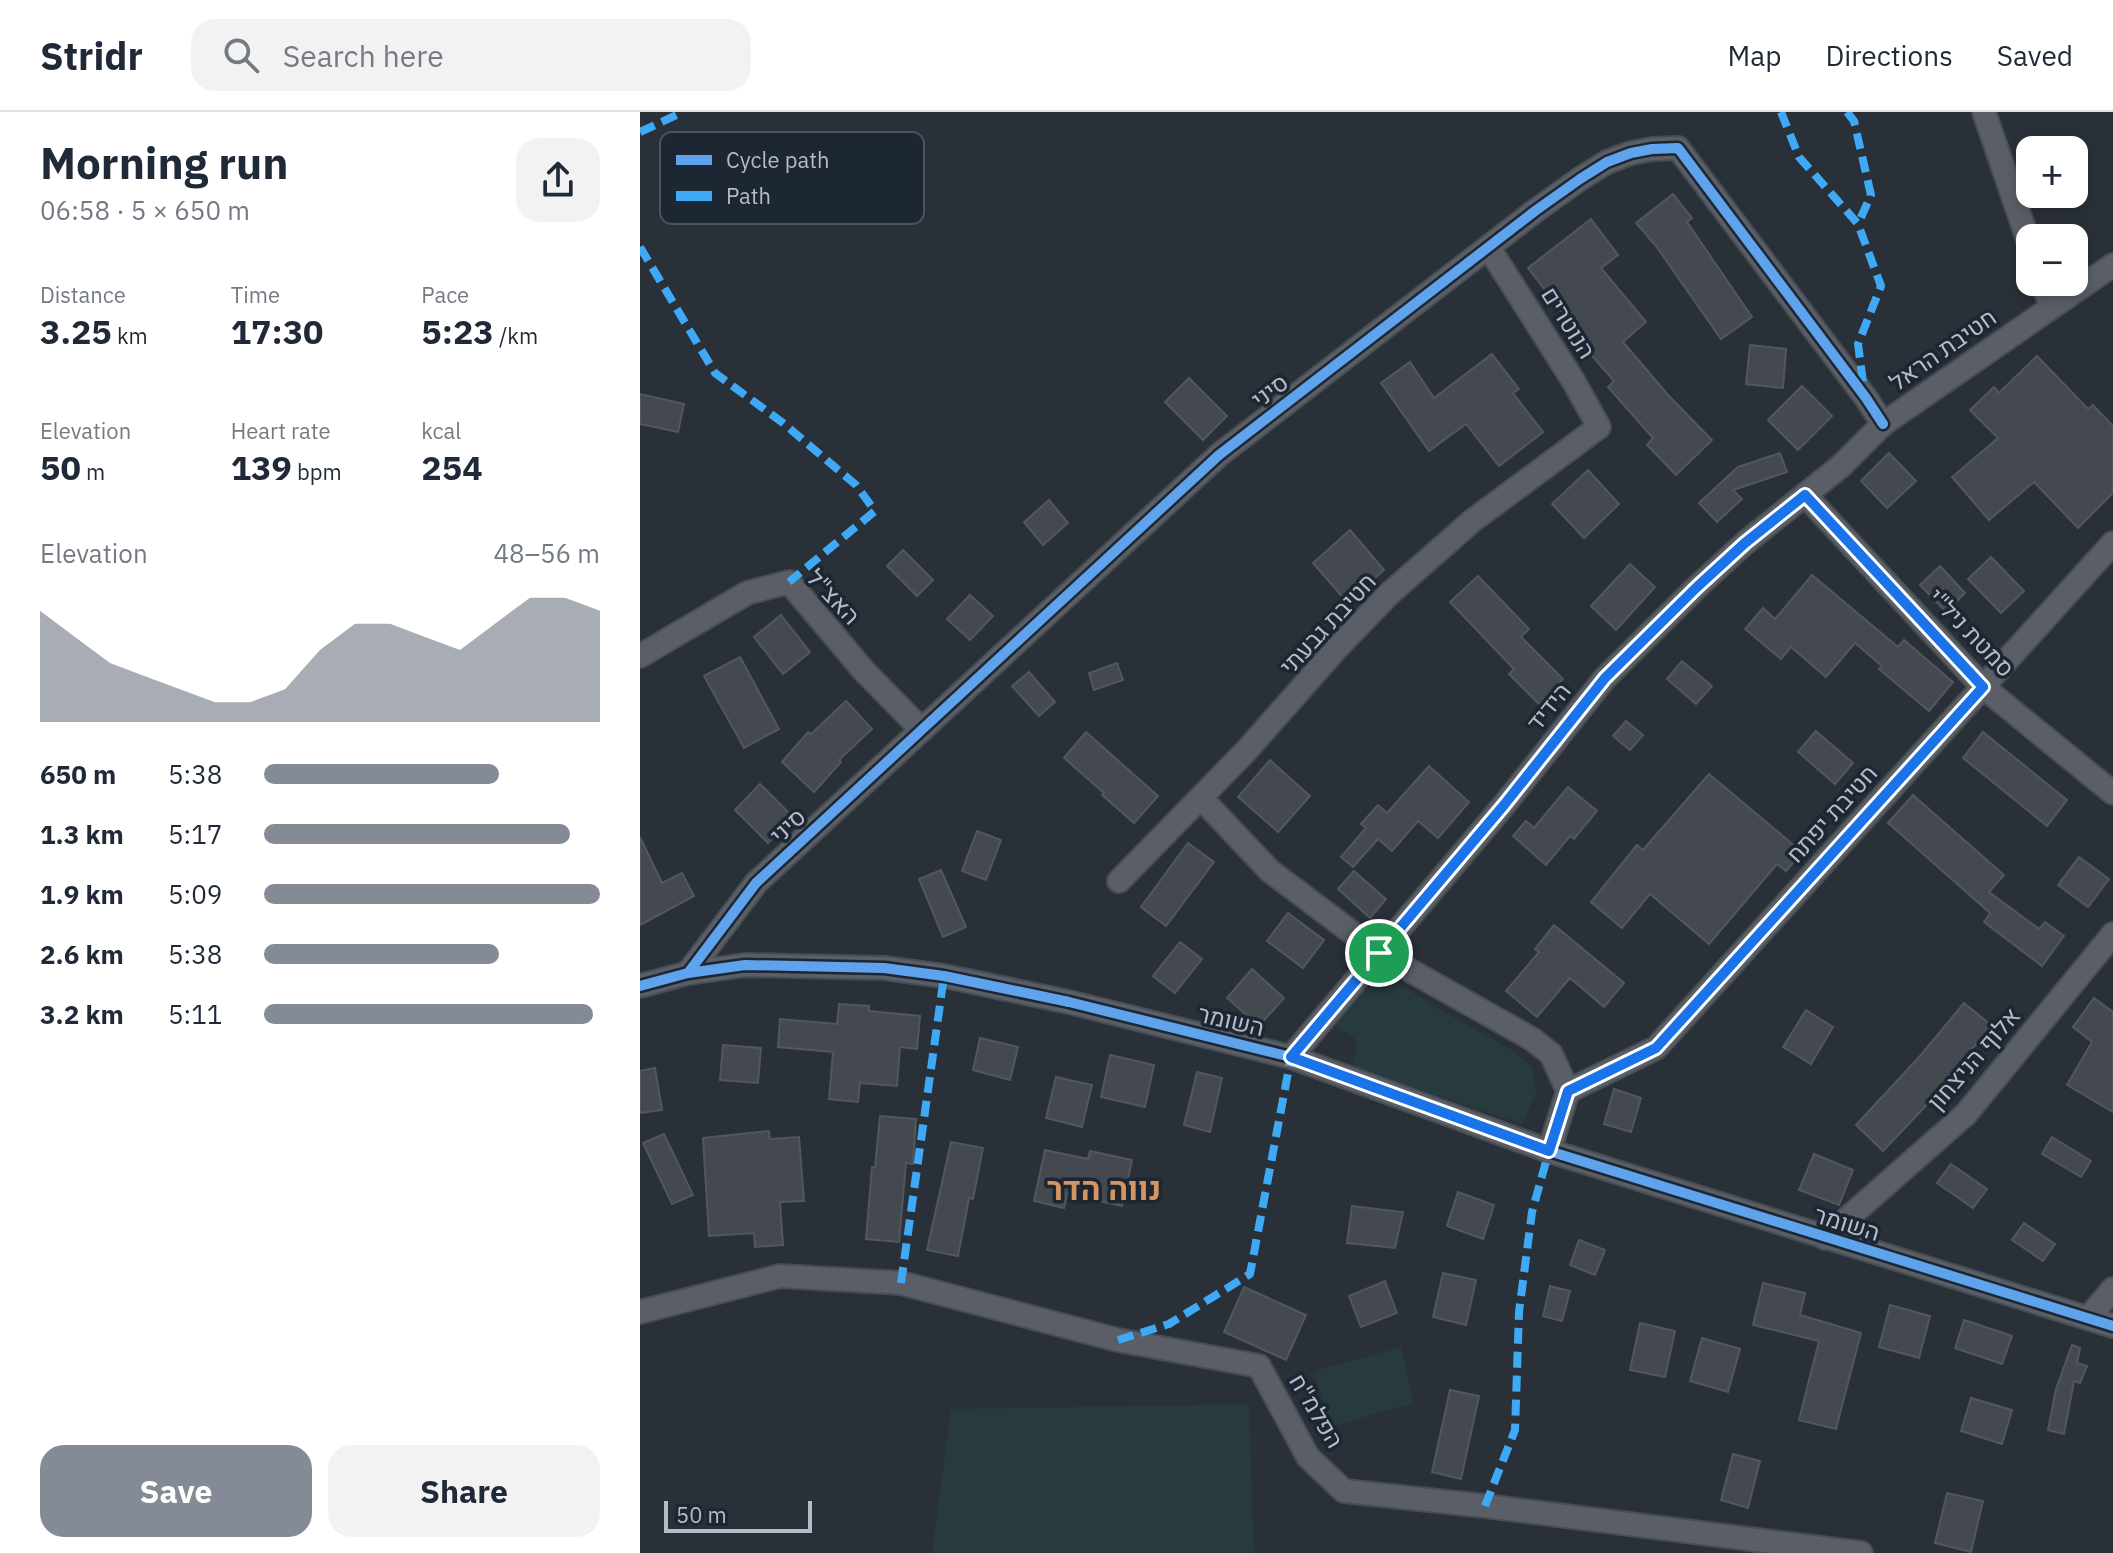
<!DOCTYPE html>
<html lang="en">
<head>
<meta charset="utf-8">
<style>
	:root { --surface:#fff; --page:#f2f2f3; --text:#1f2937; --muted:#747a83; --line:#e0e1e3; --accent:#848b96 }
	body { margin:0; font-family:"IBM Plex Sans",Heebo,sans-serif; background:var(--page); color:var(--text); height:100vh; display:flex; flex-direction:column; font-size:30px; white-space:nowrap }
	* { box-sizing:border-box; margin:0 }
	p { font-size:26px; color:var(--muted) }
	.icon { flex:none; width:44px; height:44px; fill:none; stroke:currentColor; stroke-width:2; stroke-linecap:round; stroke-linejoin:round }
	.map { position:relative; flex:1; overflow:hidden }
	.side { display:flex; flex-direction:column; background:var(--surface); width:640px }
	.side>* { flex:none }
	.tools { position:absolute; left:1376px; top:24px; display:grid; gap:16px }
	.tools a { display:grid; place-items:center; width:72px; height:72px; border-radius:16px; background:var(--surface); box-shadow:0 4px 12px #0003; font-size:40px }
	.scale { position:absolute; left:24px; bottom:20px; width:148px; box-sizing:border-box; padding-left:8px; border:4px solid #b4bcc9; border-top:0; font-size:22px; line-height:28px; white-space:nowrap; color:#b4bcc9; -webkit-text-stroke:6px #1d2633; paint-order:stroke }
	.pin { position:absolute; display:grid; place-items:center; width:68px; height:68px; color:#fff; margin:-34px; border:4px solid #fff; border-radius:50%; box-shadow:0 2px 8px #0007 }
	.round { display:grid; place-items:center; flex:none; width:84px; height:84px; border-radius:24px; background:var(--page) }
	.head { display:flex; align-items:center; justify-content:space-between; height:136px; padding:0 40px }
	h1 { font-size:44px; font-weight:700; line-height:60px }
	.metrics { display:grid; grid-template-columns:repeat(3,1fr); gap:12px; height:136px; padding:8px 40px }
	.metrics div { display:grid; align-content:center }
	.metrics b { font-size:34px; font-weight:700 }
	.metrics small { font-size:22px; font-weight:400 }
	.metrics p { font-size:22px }
	.chart { height:224px; padding:16px 40px }
	.chart p { display:flex; justify-content:space-between }
	.chart svg { width:100%; height:144px; margin-top:8px; fill:var(--accent); opacity:.7 }
	.action { display:flex; gap:16px; margin-top:auto; padding:16px 40px }
	.action a { flex:1; height:92px; border-radius:24px; background:var(--accent); color:#fff; font-size:32px; font-weight:700; line-height:92px; text-align:center }
	.action a+a { background:var(--page); color:var(--text) }
	ul { padding:0 40px; list-style:none; font-size:26px }
	li { display:grid; grid-template-columns:128px 96px 1fr; align-items:center; height:60px }
	li i { height:20px; border-radius:10px; background:var(--accent) }
	header { display:flex; align-items:center; gap:48px; box-sizing:border-box; height:112px; padding:0 40px; background:var(--surface); border-bottom:2px solid var(--line) }
	header strong { font-size:38px }
	nav { display:flex; gap:44px; margin-inline-start:auto; font-size:28px }
	.search { width:560px; height:72px; background:var(--page); display:flex; align-items:center; gap:20px; box-sizing:border-box; padding:0 28px; border-radius:24px; color:var(--muted); font-size:30px }
	main { display:flex; flex:1; min-height:0 }
	.map>svg:first-child { display:block }
</style>
</head>
<body>
<header>
<strong>Stridr</strong>
<div class="search"><svg class="icon" aria-label="search" viewBox="0 0 24 24"><circle cx="10" cy="10" r="6"/><path d="M15 15l6 6"/></svg>Search here</div>
<nav><a>Map</a><a>Directions</a><a>Saved</a></nav>
</header>
<main>
<section class="side">
<div class="head"><div><h1>Morning run</h1><p>06:58 · 5 × 650 m</p></div><a class="round"><svg class="icon" aria-label="share" viewBox="0 0 24 24"><path d="M12 15V3M7 8l5-5 5 5M5 13v7h14v-7"/></svg></a></div>
<div class="metrics">
<div><p>Distance</p><b>3.25<small> km</small></b></div>
<div><p>Time</p><b>17:30</b></div>
<div><p>Pace</p><b>5:23<small> /km</small></b></div>
</div>
<div class="metrics">
<div><p>Elevation</p><b>50<small> m</small></b></div>
<div><p>Heart rate</p><b>139<small> bpm</small></b></div>
<div><p>kcal</p><b>254</b></div>
</div>
<div class="chart"><p><span>Elevation</span>48–56 m</p>
<svg viewBox="0 0 160 44" preserveAspectRatio="none"><path d="M0 44V10L10 18L20 26L30 30L40 34L50 38L60 38L70 34L80 22L90 14L100 14L110 18L120 22L130 14L140 6L150 6L160 10V44z"/></svg>
</div>
<ul>
<li><b>650 m</b>5:38<i style="width:70%"></i></li>
<li><b>1.3 km</b>5:17<i style="width:91%"></i></li>
<li><b>1.9 km</b>5:09<i style="width:100%"></i></li>
<li><b>2.6 km</b>5:38<i style="width:70%"></i></li>
<li><b>3.2 km</b>5:11<i style="width:98%"></i></li>
</ul>
<div class="action"><a>Save</a><a>Share</a></div>
</section>
<div class="map">
<svg width="1473" height="1441" viewBox="0 0 1473 1441">
	<rect width="100%" height="100%" fill="#2a3038"/>
	<g fill="#273a3e">
		<polygon points="745,861 785,889 872,938 892,955 896,982 882,1012 711,955 717,936 713,924 689,911"/>
		<polygon points="761,1235 774,1291 689,1315 674,1259"/>
		<polygon points="609,1292 614,1441 292,1441 311,1297"/>
	</g>
	<g fill="#444950" stroke="#52575f" stroke-width="2">
		<polygon points="1033,82 1052,106 1047,110 1112,205 1081,227 1016,134 996,111"/>
		<polygon points="951,107 978,143 961,156 1006,210 983,230 1029,284 1072,328 1036,363 1007,333 1013,326 968,275 974,269 928,216 932,213 888,156"/>
		<polygon points="1110,233 1146,237 1143,276 1106,272"/>
		<polygon points="852,242 879,277 873,281 903,320 859,354 826,312 789,339 741,271 770,250 794,286"/>
		<polygon points="1397,244 1448,297 1453,293 1473,314 1473,381 1438,416 1394,370 1349,408 1312,365 1358,326 1330,298 1354,275 1359,281"/>
		<polygon points="549,266 587,304 563,328 525,290"/>
		<polygon points="1162,274 1192,304 1158,338 1128,308"/>
		<polygon points="0,282 44,292 38,320 0,312"/>
		<polygon points="1140,341 1147,360 1093,378 1102,387 1077,410 1059,391 1098,355"/>
		<polygon points="1249,341 1276,369 1247,396 1221,369"/>
		<polygon points="948,358 979,392 944,426 912,392"/>
		<polygon points="409,388 428,411 403,433 384,410"/>
		<polygon points="710,418 744,458 707,490 673,451"/>
		<polygon points="263,438 293,468 277,484 247,454"/>
		<polygon points="1351,445 1384,479 1361,501 1328,467"/>
		<polygon points="990,452 1015,475 976,518 951,494"/>
		<polygon points="1300,454 1325,481 1306,500 1280,473"/>
		<polygon points="1172,463 1258,535 1264,528 1313,570 1289,599 1239,557 1242,554 1215,531 1186,565 1151,535 1141,547 1105,517 1123,496 1135,507"/>
		<polygon points="838,464 889,517 881,525 923,567 899,592 869,562 874,557 810,490"/>
		<polygon points="330,483 353,504 330,528 307,507"/>
		<polygon points="141,503 170,540 143,562 114,525"/>
		<polygon points="100,545 139,617 104,636 64,564"/>
		<polygon points="1042,549 1072,574 1056,592 1027,567"/>
		<polygon points="477,551 483,568 454,578 449,561"/>
		<polygon points="389,560 415,590 399,604 372,574"/>
		<polygon points="206,589 232,617 199,648 201,650 174,680 142,650 168,620 171,622"/>
		<polygon points="986,609 1003,623 990,638 973,624"/>
		<polygon points="1176,619 1213,651 1195,672 1158,640"/>
		<polygon points="446,620 518,684 494,711 462,683 464,681 424,646"/>
		<polygon points="1343,620 1427,688 1407,714 1323,646"/>
		<polygon points="630,648 670,684 638,720 598,685"/>
		<polygon points="789,654 829,690 798,726 778,709 752,739 738,727 713,755 701,745 726,716 721,712 738,693 747,701"/>
		<polygon points="1069,662 1162,740 1146,759 1137,752 1069,832 1010,782 982,816 951,790 997,733 1003,738"/>
		<polygon points="120,672 153,705 128,731 95,698"/>
		<polygon points="928,675 957,699 934,727 930,724 906,753 873,724 886,709 894,716"/>
		<polygon points="1273,683 1364,763 1349,780 1399,817 1405,810 1424,824 1402,854 1344,810 1350,801 1248,711"/>
		<polygon points="337,719 361,728 346,768 322,759"/>
		<polygon points="0,725 22,771 42,761 54,784 0,813"/>
		<polygon points="548,731 574,750 526,814 501,795"/>
		<polygon points="1439,745 1469,767 1448,795 1418,773"/>
		<polygon points="301,758 326,815 303,825 279,767"/>
		<polygon points="714,759 746,787 730,806 698,777"/>
		<polygon points="648,801 684,828 663,856 627,829"/>
		<polygon points="914,813 984,871 964,895 930,866 897,905 866,879 899,840 895,837"/>
		<polygon points="540,830 562,847 535,881 513,864"/>
		<polygon points="612,857 644,886 619,914 587,886"/>
		<polygon points="1454,886 1473,900 1473,1000 1427,973 1452,930 1433,915"/>
		<polygon points="1324,891 1351,913 1297,982 1243,1039 1216,1013 1280,944"/>
		<polygon points="199,892 229,894 229,899 280,904 277,937 260,935 257,974 220,971 218,990 189,987 193,940 138,935 140,907 197,912"/>
		<polygon points="1166,898 1193,915 1171,952 1143,935"/>
		<polygon points="340,926 378,935 370,968 333,958"/>
		<polygon points="83,933 121,936 118,971 80,968"/>
		<polygon points="470,943 514,953 505,995 461,985"/>
		<polygon points="15,956 22,998 0,1001 0,959"/>
		<polygon points="557,960 582,966 570,1020 544,1013"/>
		<polygon points="416,965 452,973 442,1015 406,1006"/>
		<polygon points="974,977 1001,986 991,1020 964,1012"/>
		<polygon points="240,1004 276,1007 273,1052 266,1051 259,1130 226,1127 232,1055 235,1055"/>
		<polygon points="129,1019 130,1027 159,1025 164,1089 140,1090 143,1133 115,1135 114,1121 69,1124 63,1026"/>
		<polygon points="24,1022 53,1083 32,1092 3,1031"/>
		<polygon points="1412,1025 1451,1049 1441,1065 1402,1042"/>
		<polygon points="311,1030 343,1036 333,1087 329,1086 318,1144 287,1138"/>
		<polygon points="405,1038 448,1047 450,1039 492,1048 482,1094 427,1082 424,1096 394,1089"/>
		<polygon points="1174,1042 1213,1058 1199,1093 1159,1078"/>
		<polygon points="1311,1052 1347,1077 1333,1096 1297,1071"/>
		<polygon points="818,1080 854,1093 843,1127 807,1114"/>
		<polygon points="712,1094 763,1100 755,1136 707,1131"/>
		<polygon points="1384,1111 1415,1132 1403,1149 1372,1128"/>
		<polygon points="939,1128 965,1138 955,1163 930,1153"/>
		<polygon points="803,1161 836,1168 826,1213 793,1205"/>
		<polygon points="745,1169 757,1201 721,1215 709,1184"/>
		<polygon points="1123,1171 1165,1181 1160,1203 1221,1221 1196,1317 1159,1308 1179,1229 1113,1213"/>
		<polygon points="910,1174 930,1179 922,1209 903,1204"/>
		<polygon points="604,1175 666,1203 646,1248 584,1220"/>
		<polygon points="1250,1193 1290,1204 1279,1246 1239,1235"/>
		<polygon points="1324,1208 1372,1224 1362,1252 1315,1236"/>
		<polygon points="1000,1211 1035,1219 1025,1265 990,1258"/>
		<polygon points="1062,1226 1100,1237 1088,1280 1050,1269"/>
		<polygon points="1432,1233 1440,1236 1437,1251 1447,1254 1440,1271 1434,1269 1424,1322 1408,1318 1416,1277"/>
		<polygon points="810,1278 839,1284 821,1367 792,1360"/>
		<polygon points="1331,1286 1372,1298 1362,1332 1321,1319"/>
		<polygon points="1093,1342 1120,1349 1108,1396 1081,1388"/>
		<polygon points="1307,1381 1343,1389 1331,1440 1295,1431"/>
	</g>
	<g fill="none" stroke-linecap="round" stroke-linejoin="round">
		<g stroke="#484c53" stroke-width="26">
			<g id="minor">
				<polyline points="1344,0 1390,134"/>
				<polyline points="1402,170 1411,194"/>
				<polyline points="1165,383 1343,575 1473,681"/>
				<polyline points="0,544 107,481 149,470 224,559 282,618"/>
				<polyline points="561,686 630,759 739,841 892,927 911,942 928,979 909,1039"/>
				<polyline points="479,769 607,638 697,536 749,482 832,409 959,315 934,270 849,136"/>
				<polyline points="48,861 116,771 579,343 895,99 940,67 967,50 991,41 1012,37 1038,36 1226,286 1243,312"/>
				<polyline points="0,874 48,861 105,853 244,856 304,864 429,890 651,945 909,1039 1473,1214"/>
				<polyline points="651,945 864,693 965,566 1057,475 1105,431 1201,354 1243,312 1473,153"/>
				<polyline points="928,979 1016,936 1473,431"/>
				<polyline points="1185,1126 1326,1002 1473,822"/>
				<polyline points="0,1200 140,1164 261,1171 478,1228 619,1254 668,1345 704,1379 845,1394 1221,1441"/>
				<polyline points="1449,1205 1473,1177"/>
			</g>
		</g>
		<use href="#minor" stroke="#5a5e66" stroke-width="22"/>
		<g stroke="#3fa9f5" stroke-width="8" stroke-dasharray="16 8" stroke-linecap="butt">
			<polyline points="1141,0 1159,45 1218,112 1241,174 1218,232 1224,278"/>
			<polyline points="1207,0 1214,9 1231,83 1218,112"/>
			<polyline points="0,20 43,0"/>
			<polyline points="0,135 75,261 143,311 216,373 235,399 149,470"/>
			<polyline points="261,1171 304,864"/>
			<polyline points="478,1228 529,1212 610,1162 651,945"/>
			<polyline points="845,1394 875,1318 879,1200 892,1100 909,1039"/>
		</g>
		<g stroke="#1d2633" stroke-width="15">
			<g id="cycleway">
				<polyline points="48,861 116,771 579,343 895,99 940,67 967,50 991,41 1012,37 1038,36 1226,286 1243,312"/>
				<polyline points="0,874 48,861 105,853 244,856 304,864 429,890 651,945 909,1039 1473,1214"/>
			</g>
		</g>
		<use href="#cycleway" stroke="#60a3ed" stroke-width="10"/>
	</g>
	<g fill="none" stroke-linecap="round" stroke-linejoin="round">
		<g stroke="#fff" stroke-width="16">
			<polygon id="route" points="1165,383 1343,575 1016,936 928,979 909,1039 651,945 864,693 965,566 1057,475 1105,431"/>
		</g>
		<use href="#route" stroke="#1a73e8" stroke-width="10"/>
	</g>
	<g text-anchor="middle" stroke-width="7" stroke-linejoin="round" paint-order="stroke">
		<g font-size="24" fill="#b4bcc9" stroke="#1d2633">
			<text transform="translate(928 211) rotate(58)" y="8">הנוטרים</text>
			<text transform="translate(1303 238) rotate(-35)" y="8">חטיבת הראל</text>
			<text transform="translate(630 279) rotate(-37)" y="8">סיני</text>
			<text transform="translate(193 485) rotate(47)" y="8">האצ"ל</text>
			<text transform="translate(688 512) rotate(-47)" y="8">חטיבת גבעתי</text>
			<text transform="translate(1331 521) rotate(46)" y="8">סמטת ניל"י</text>
			<text transform="translate(909 595) rotate(-51)" y="8">הידיד</text>
			<text transform="translate(1192 702) rotate(-48)" y="8">חטיבת יפתח</text>
			<text transform="translate(148 714) rotate(-43)" y="8">סיני</text>
			<text transform="translate(591 909) rotate(13)" y="8">השומר</text>
			<text transform="translate(1334 947) rotate(-49)" y="8">אלוף הניצחון</text>
			<text transform="translate(1207 1112) rotate(17)" y="8">השומר</text>
			<text transform="translate(676 1299) rotate(59)" y="8">הפלמ"ח</text>
		</g>
		<g font-size="32" font-weight="bold" fill="#d59563" stroke="#1d2633">
			<text x="464" y="1088">נווה הדר</text>
		</g>
	</g>
	<rect x="20" y="20" width="264" height="92" rx="12" fill="#1d2633" stroke="#4a5360" stroke-width="2"/>
	<rect x="36" y="43" width="36" height="10" fill="#60a3ed"/>
	<rect x="36" y="79" width="36" height="10" fill="#3fa9f5"/>
	<g font-size="22" fill="#b4bcc9">
		<text x="86" y="56">Cycle path</text>
		<text x="86" y="92">Path</text>
	</g>
</svg>
<div class="tools">
<a>+</a>
<a>−</a>
</div>
<div class="scale">50 m</div>
<div class="pin" style="left:739px;top:841px;background:#1e9e55"><svg class="icon" aria-label="arrive" viewBox="0 0 24 24"><path d="M6 21V4h12l-3 4 3 4H6"/></svg></div>
</div>
</main>
</body>
</html>
